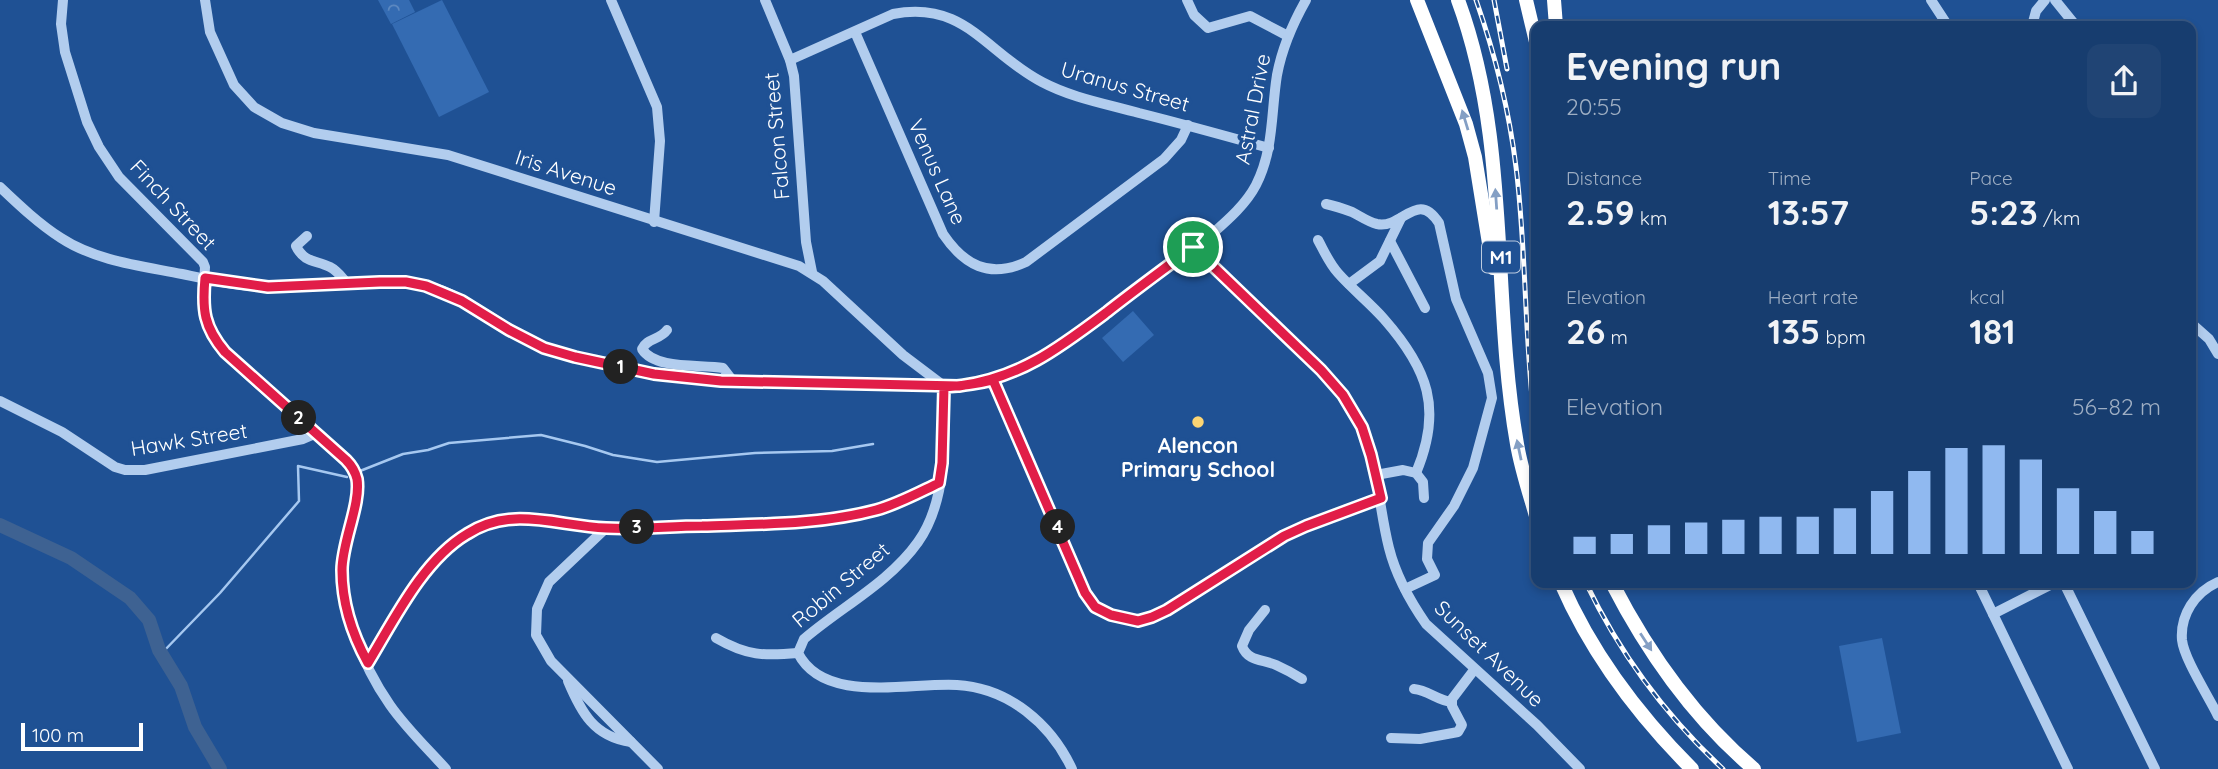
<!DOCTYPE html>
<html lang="en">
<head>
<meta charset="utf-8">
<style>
	:root { --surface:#173d6f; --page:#204474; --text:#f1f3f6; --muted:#9eaec3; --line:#365682; --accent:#90b9f0 }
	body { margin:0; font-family:Quicksand,sans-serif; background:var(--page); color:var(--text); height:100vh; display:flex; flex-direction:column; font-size:26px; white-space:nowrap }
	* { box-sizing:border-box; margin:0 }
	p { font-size:23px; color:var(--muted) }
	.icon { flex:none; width:38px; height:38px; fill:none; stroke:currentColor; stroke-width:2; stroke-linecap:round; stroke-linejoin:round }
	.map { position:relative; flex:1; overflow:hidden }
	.sheet { position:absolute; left:1531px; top:21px; width:665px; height:567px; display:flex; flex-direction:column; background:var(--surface); border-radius:14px; box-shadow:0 4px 10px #0003,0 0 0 2px var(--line) }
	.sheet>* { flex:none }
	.scale { position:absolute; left:21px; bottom:18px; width:122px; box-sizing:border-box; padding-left:7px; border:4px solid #fff; border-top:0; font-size:19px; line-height:24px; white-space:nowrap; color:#fff; -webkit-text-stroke:5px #1f5194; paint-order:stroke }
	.pin { position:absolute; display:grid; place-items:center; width:60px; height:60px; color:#fff; margin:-30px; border:4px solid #fff; border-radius:50%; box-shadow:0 2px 7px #0007 }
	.km { position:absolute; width:35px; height:35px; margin:-18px; border-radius:50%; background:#222; color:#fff; font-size:19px; line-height:35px; text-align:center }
	.round { display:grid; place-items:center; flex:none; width:74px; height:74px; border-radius:14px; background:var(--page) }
	.headline { display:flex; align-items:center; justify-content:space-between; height:119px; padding:0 35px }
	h1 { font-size:38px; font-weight:700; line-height:52px }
	.stats { display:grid; grid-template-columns:repeat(3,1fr); gap:10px; height:119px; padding:7px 35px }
	.stats div { display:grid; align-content:center }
	.stats b { font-size:35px; font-weight:700 }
	.stats small { font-size:19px; font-weight:400 }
	.stats p { font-size:19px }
	.chart { height:196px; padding:14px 35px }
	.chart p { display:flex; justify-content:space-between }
	.chart svg { width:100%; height:126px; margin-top:7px; stroke:var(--accent); stroke-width:6 }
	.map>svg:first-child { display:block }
</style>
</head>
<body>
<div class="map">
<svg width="2218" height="769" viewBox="0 0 2218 769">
	<defs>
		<pattern id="forest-crowns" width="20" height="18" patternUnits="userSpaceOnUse" patternTransform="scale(1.75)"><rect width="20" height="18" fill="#346bb2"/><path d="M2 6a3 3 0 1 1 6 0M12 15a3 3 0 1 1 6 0" fill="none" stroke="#5d89c1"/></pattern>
	</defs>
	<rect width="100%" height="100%" fill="#1f5194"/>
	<polygon fill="url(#forest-crowns)" points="378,0 409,0 415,12 391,24"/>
	<g fill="#346bb2">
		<polygon points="442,0 489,92 439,117 392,24"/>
		<polygon points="1133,311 1154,335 1123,362 1102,338"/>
		<polygon points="1882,638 1901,733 1857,742 1839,646"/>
	</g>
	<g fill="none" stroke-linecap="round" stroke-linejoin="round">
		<g stroke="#a6c8f0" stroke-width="2.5">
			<polyline points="360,471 403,454 428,450 449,443 541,435 585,446 613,455 657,462 755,453 832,451 873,444"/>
			<polyline points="161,654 220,593 299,501 298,466 347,477"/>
		</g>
		<polyline stroke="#3e6292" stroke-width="14" points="0,525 71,558 130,598 149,620 159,650 181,686 195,727 220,769"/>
		<g stroke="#b2cdee" stroke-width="10">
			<path d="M63 0 61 24 65 52 87 122 99 147 119 177 203 262 205 267C204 286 201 306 207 325 217 356 292 411 319 435 331 445 346 455 353 469 364 489 347 534 343 557 336 603 364 668 390 705 406 728 427 748 446 769"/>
			<polyline points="205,0 210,32 234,85 254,107 282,123 314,133 448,155 799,266 823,281 903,355 944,386"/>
			<polyline points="611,0 657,107 660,141 654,222"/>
			<polyline points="765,0 790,60 794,76 806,242 812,272"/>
			<polyline points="1187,0 1194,15 1208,28 1250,16 1288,36"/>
			<polyline points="1931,0 1948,26"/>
			<polyline points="2055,0 2076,26"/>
			<polyline points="2032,26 2036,11 2045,0"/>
			<path d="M855 32 943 234C964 265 989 279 1026 262L1164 159 1181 140 1188 125"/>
			<path d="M790 60 893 14C965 0 986 53 1042 82 1072 98 1107 104 1139 113 1183 124 1226 136 1269 148"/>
			<path d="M0 187C19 205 39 224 61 238 96 261 142 266 182 274 211 280 241 287 271 287 319 287 377 275 424 285 473 296 511 339 561 353 685 390 816 382 944 387 1015 384 1060 347 1114 306 1147 282 1180 257 1213 233 1229 219 1246 204 1256 185 1274 150 1271 112 1277 75 1282 48 1293 23 1306 0"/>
			<path d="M1326 204C1335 206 1344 209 1352 212 1360 216 1368 222 1377 224 1403 229 1417 189 1439 223L1456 299 1488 373 1492 398 1473 468 1454 506 1428 543 1427 559 1435 575 1405 589"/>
			<path d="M307 236 296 246C304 263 316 260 330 267 338 271 342 278 348 284"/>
			<path d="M1318 240C1324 251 1329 263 1338 273 1352 289 1370 303 1384 319 1428 369 1443 409 1416 473"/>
			<polyline points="1390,241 1425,308"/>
			<path d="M1193 247C1222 276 1251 304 1281 332 1311 361 1346 389 1363 429 1378 467 1379 509 1389 548 1396 576 1410 601 1426 624L1537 725 1580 769"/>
			<polyline points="1349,284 1380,261 1401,218"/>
			<polyline points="2191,323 2209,339 2218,354"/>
			<path d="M667 330C660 340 647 338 642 349 655 370 701 364 723 368L733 381"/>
			<polyline points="993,380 1085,593 1095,607 1111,615 1137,621 1152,617 1167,610 1284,536 1306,526 1381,498"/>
			<path d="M944 387C945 436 948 500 918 542 889 583 841 607 804 639L798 653C824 705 910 682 957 685 1009 688 1051 724 1072 769"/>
			<polyline points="0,401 62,432 115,467 125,470 145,470 303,439 317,433"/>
			<polyline points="1376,475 1403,470 1416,473 1423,482 1424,498"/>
			<polyline points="606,528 549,582 537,609 536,635 551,661 658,769"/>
			<path d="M2218 582C2195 592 2180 615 2182 640 2184 659 2209 697 2218 716"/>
			<polyline points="1978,583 2068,769"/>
			<polyline points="2064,583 2155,769"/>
			<path d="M1265 610 1249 630 1242 646C1248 662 1263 659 1276 665 1285 669 1294 674 1302 679"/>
			<polyline points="1993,614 2054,583"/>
			<path d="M716 638C747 656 764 656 798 653"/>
			<path d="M368 663C394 620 423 560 467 534 512 505 557 526 606 528 638 530 670 526 702 526 759 524 820 525 876 510 898 504 918 493 939 483"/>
			<path d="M568 681C581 712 594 737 631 742"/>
			<path d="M1414 689C1428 690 1438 701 1452 702"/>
			<polyline points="1391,738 1420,739 1458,732 1462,725 1452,706 1452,699 1474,670"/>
		</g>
		<g stroke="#fff" stroke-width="14">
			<polyline points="1417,0 1466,124 1475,157 1493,268"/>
			<path d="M1458 0C1511 143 1491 296 1517 444 1521 468 1529 492 1536 516"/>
			<polyline points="1526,0 1536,42"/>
			<polyline points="1554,0 1556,26"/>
			<path d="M1561 583C1591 652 1639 716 1692 769"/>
			<path d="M1612 583C1647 651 1695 719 1754 769"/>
		</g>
		<g stroke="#fff" stroke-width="5">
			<g id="rail">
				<path d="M1476 0C1495 54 1509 110 1516 167 1527 255 1524 345 1536 434"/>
				<polyline points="1494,0 1507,69"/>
				<path d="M1586 583C1620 654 1665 715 1723 769"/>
			</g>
		</g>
		<use href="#rail" stroke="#1f5194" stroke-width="2.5" stroke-dasharray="8" stroke-linecap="butt"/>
	</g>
	<defs><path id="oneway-solid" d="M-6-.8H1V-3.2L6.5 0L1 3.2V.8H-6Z" transform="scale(1.75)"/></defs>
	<g fill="#849fc4">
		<use href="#oneway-solid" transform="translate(1465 120) rotate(-107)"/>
		<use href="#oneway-solid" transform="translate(1496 199) rotate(-94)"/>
		<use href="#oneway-solid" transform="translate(1519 450) rotate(-102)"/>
		<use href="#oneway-solid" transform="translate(1646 642) rotate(57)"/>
	</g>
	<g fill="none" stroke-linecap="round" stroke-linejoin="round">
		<g stroke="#fff" stroke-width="14">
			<path id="route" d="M1193 247C1164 269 1135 290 1107 312 1059 348 1020 378 959 386L721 381 654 374 575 357 544 348 509 330 462 301 426 286 406 282H380L268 287 205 278C202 310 204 327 225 352L346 460C351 465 355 471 357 479 361 504 342 542 342 570 342 604 352 634 368 663 394 620 423 560 467 534 512 505 557 526 606 528 638 530 670 526 702 526 759 524 820 525 876 510 898 504 918 493 939 483L942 463 944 387C961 386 977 384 993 380L1085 593 1095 607 1111 615 1138 621 1152 617 1167 610 1284 536 1306 526 1381 498 1371 455 1362 427 1343 395 1321 370 1193 247"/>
		</g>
		<use href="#route" stroke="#e11d48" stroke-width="9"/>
	</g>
	<circle fill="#fcd573" stroke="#1f5194" stroke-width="2.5" cx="1198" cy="422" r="7"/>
	<g text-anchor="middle" stroke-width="7" stroke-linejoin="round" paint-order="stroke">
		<rect fill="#1f5194" stroke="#bccbdf" stroke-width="2" x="1482" y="241.5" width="38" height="31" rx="5"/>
		<g font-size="19" font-weight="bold" fill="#fff">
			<text x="1501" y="264">M1</text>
		</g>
		<g font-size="21" fill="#fff" stroke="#1f5194">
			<text transform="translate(1125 87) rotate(16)" y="7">Uranus Street</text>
			<text transform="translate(1253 109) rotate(-79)" y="7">Astral Drive</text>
			<text transform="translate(777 136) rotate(-95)" y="7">Falcon Street</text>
			<text transform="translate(937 172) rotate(66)" y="7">Venus Lane</text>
			<text transform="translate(566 173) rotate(18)" y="7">Iris Avenue</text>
			<text transform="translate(173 205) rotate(47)" y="7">Finch Street</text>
			<text transform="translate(189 440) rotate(-9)" y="7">Hawk Street</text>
			<text transform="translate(841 585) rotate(-40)" y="7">Robin Street</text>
			<text transform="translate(1489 654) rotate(44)" y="7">Sunset Avenue</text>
		</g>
		<g font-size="21" font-weight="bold" fill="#fff" stroke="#1f5194">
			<text x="1198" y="453">Alencon<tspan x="1198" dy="24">Primary School</tspan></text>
		</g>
	</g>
</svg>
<div class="scale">100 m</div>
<div class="pin" style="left:1193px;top:247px;background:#1e9e55"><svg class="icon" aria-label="arrive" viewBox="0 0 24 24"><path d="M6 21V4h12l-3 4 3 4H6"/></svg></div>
<b class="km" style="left:621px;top:367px">1</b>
<b class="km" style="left:299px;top:418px">2</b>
<b class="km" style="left:637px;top:527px">3</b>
<b class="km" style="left:1058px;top:527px">4</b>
<section class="sheet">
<div class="headline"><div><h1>Evening run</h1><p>20:55</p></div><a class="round"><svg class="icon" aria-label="share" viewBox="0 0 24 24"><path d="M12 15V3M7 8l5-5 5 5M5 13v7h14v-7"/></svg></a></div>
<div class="stats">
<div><p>Distance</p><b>2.59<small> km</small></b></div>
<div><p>Time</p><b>13:57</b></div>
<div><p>Pace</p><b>5:23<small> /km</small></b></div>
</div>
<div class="stats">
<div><p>Elevation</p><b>26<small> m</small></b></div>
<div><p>Heart rate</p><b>135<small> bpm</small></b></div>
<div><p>kcal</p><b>181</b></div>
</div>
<div class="chart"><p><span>Elevation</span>56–82 m</p>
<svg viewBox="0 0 160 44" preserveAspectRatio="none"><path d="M5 44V38M15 44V37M25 44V34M35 44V33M45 44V32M55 44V31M65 44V31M75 44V28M85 44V22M95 44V15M105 44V7M115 44V6M125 44V11M135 44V21M145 44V29M155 44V36"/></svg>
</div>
</section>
</div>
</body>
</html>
